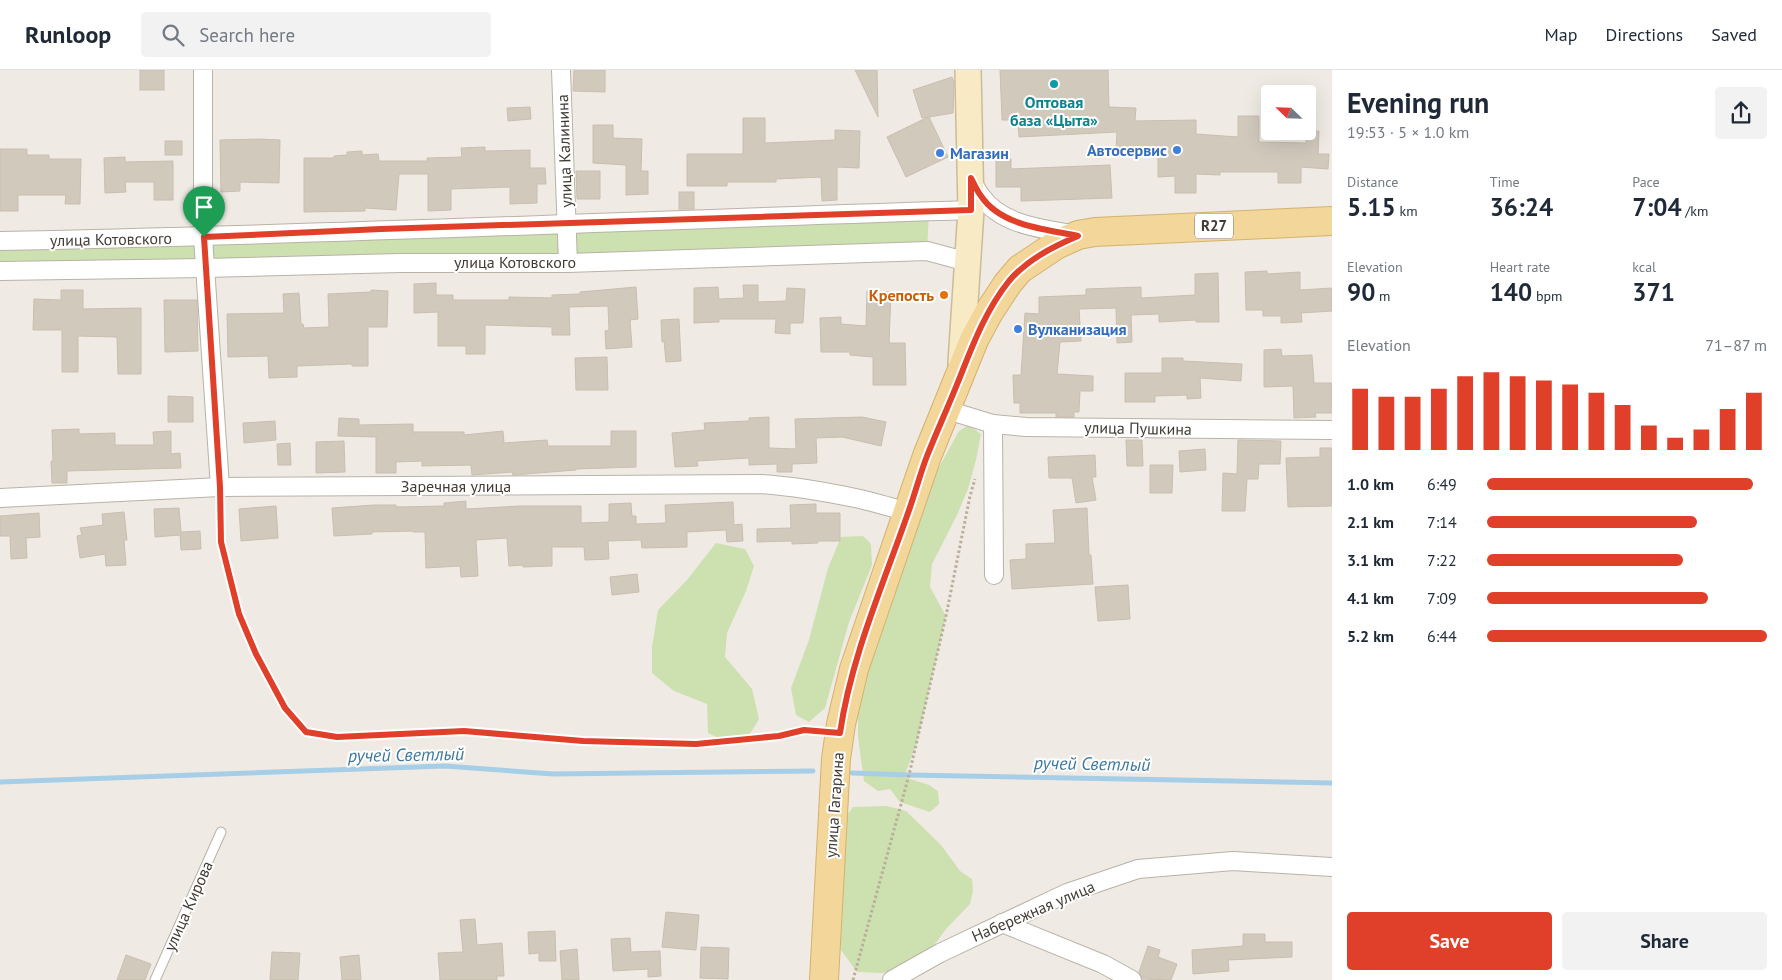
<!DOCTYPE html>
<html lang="en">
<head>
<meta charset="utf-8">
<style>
	:root { --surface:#fff; --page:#f2f2f3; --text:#1f2937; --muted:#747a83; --line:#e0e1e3; --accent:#e03f2a }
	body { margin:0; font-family:"PT Sans",sans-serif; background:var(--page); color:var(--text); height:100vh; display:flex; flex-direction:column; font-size:19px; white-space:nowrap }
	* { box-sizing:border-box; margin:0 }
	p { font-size:16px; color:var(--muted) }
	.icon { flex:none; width:28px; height:28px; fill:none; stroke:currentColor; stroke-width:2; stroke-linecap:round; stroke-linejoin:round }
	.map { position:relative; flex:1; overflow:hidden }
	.side { display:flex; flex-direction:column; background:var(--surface); width:450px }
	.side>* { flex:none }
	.needle { width:32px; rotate:293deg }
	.tools { position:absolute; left:1261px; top:15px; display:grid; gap:10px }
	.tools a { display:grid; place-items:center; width:55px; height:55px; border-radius:5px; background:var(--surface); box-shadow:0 5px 20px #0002; font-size:25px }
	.pin { position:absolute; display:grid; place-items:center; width:42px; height:42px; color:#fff; margin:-51px -21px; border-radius:50% 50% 50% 0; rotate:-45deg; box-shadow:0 0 5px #0007 }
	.pin .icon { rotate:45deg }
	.round { display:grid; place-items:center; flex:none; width:52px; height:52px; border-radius:5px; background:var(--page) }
	.overview { display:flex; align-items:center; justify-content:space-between; height:85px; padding:0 15px }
	h1 { font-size:28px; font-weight:800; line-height:38px }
	.metrics { display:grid; grid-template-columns:repeat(3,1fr); gap:8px; height:85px; padding:5px 15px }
	.metrics div { display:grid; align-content:center }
	.metrics b { font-size:25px; font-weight:800 }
	.metrics small { font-size:14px; font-weight:400 }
	.metrics p { font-size:14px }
	.chart { height:140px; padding:10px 15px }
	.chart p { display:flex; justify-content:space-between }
	.chart svg { width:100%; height:90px; margin-top:5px; stroke:var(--accent); stroke-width:6 }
	.primary-button { display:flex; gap:10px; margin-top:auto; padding:10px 15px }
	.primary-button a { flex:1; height:58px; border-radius:5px; background:var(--accent); color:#fff; font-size:20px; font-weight:800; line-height:58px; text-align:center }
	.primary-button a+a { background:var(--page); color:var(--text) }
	ul { padding:0 15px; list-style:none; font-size:16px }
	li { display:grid; grid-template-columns:80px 60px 1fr; align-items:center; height:38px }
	li i { height:12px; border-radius:6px; background:var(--accent) }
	header { display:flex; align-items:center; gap:30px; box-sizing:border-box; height:70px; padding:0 25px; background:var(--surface); border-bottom:1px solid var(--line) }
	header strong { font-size:24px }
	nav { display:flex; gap:28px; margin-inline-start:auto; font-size:18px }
	.search { width:350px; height:45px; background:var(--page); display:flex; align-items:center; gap:12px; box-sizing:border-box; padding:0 18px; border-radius:5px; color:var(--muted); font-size:19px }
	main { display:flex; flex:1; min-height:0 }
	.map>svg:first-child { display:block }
</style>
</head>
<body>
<header>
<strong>Runloop</strong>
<div class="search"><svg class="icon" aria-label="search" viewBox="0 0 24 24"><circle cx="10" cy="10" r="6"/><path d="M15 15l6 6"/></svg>Search here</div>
<nav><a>Map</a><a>Directions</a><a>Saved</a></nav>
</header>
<main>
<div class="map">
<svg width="1332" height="910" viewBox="0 0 1332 910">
	<rect width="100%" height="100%" fill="#efebe4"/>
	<g fill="#cce0b0">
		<polygon points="929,141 927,181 0,201 0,171"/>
		<polygon points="967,356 974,359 981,364 976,390 968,419 956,447 932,494 930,517 946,546 917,672 904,707 929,715 938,721 939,734 930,742 900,732 890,719 878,721 864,711 858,667 858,625 916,439 959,361"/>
		<polygon points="863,466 871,474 872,495 849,552 825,638 809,652 796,645 791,618 809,570 828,498 841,467"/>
		<path d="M716 473 745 479 754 496 746 521 727 563 725 587 752 619 759 649C742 679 738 678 708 663L707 634 674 621 652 603V577L658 540 687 510Z"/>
		<polygon points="887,736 906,741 941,775 960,801 972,809 973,821 970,834 946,859 929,882 903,899 881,903 857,902 841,880 836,819 843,750 853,737"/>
	</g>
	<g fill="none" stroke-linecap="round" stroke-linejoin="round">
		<g stroke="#a6cee6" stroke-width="5">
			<polyline points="852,703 909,705 1332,713"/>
			<polyline points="0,712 445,696 553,704 813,701"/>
		</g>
	</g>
	<g fill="#d2c9bd" stroke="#c9beaf">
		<rect x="140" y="0" width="24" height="20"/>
		<polygon points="574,0 605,0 605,22 573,21"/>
		<polygon points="855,0 877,0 878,47"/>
		<polygon points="1000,0 1108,0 1109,37 1136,38 1135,51 1196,50 1196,64 1238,67 1238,46 1259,46 1259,72 1306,73 1307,61 1319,61 1318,84 1329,84 1328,99 1301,97 1301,113 1278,113 1278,102 1220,102 1220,105 1196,104 1196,123 1175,123 1175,106 1158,107 1158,82 1116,80 1117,62 1019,67 1018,50 1002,50"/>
		<polygon points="952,7 954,12 953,43 929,47 948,87 906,107 887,67 928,47 922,48 913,20"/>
		<polygon points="530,37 531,49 508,51 507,38"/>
		<polygon points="743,48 765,48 765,73 835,70 835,60 860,61 859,98 837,97 837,130 822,131 821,107 776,109 776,112 727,112 727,116 687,116 687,84 743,84"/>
		<polygon points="593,55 613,55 613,68 642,69 641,101 648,101 648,124 626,125 626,95 593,93"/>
		<polygon points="259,69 280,70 279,113 240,112 240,121 221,122 220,70"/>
		<rect x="165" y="71" width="17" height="14"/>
		<polygon points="485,77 485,81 530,80 530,98 545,98 546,114 537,114 537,133 510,134 510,117 451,119 451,140 428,141 428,104 399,104 396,140 365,138 365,141 304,142 304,88 334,88 334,86 347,85 347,82 362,81 362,85 378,84 379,91 427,91 427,88 462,87 461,78"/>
		<polygon points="0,79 27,79 27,85 49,85 49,89 81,89 80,134 65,134 66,125 18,125 18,141 0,141"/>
		<polygon points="125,87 125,92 173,91 173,130 154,130 154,112 125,112 126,122 105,123 104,88"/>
		<polygon points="996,89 1011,89 1011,99 1110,95 1112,128 1021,131 1021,117 996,117"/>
		<polygon points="576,101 600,101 600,129 577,129"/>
		<rect x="679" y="122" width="15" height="17"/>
		<polygon points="1267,201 1267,204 1300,202 1300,220 1332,218 1332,241 1301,243 1302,252 1281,253 1281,246 1263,246 1263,240 1246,240 1245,202"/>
		<polygon points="1218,203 1219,252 1196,252 1196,250 1159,252 1159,244 1131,245 1132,272 1117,273 1116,238 1079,239 1081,271 1060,272 1057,304 1093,306 1093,321 1080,321 1079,342 1074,342 1074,347 1056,347 1056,343 1020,343 1020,333 1014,333 1013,305 1021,305 1025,243 1039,244 1039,227 1086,225 1086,219 1141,217 1141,228 1195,225 1195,204"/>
		<polygon points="436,213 436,225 453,225 453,230 509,230 509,227 552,228 552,225 580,224 580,222 636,217 638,249 630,250 632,277 606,279 605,261 609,260 608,236 569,237 570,265 552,265 552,257 485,255 485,284 466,284 466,276 438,276 438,242 414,243 414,214"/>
		<polygon points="743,215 758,215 758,232 786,231 787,218 805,219 803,253 790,253 790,264 775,263 776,249 719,249 719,252 694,253 694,218 718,217 719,229 744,228"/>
		<polygon points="61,220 83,220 83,239 141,238 141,304 118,304 117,267 78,266 78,302 62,302 62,260 33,260 34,229 61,230"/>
		<polygon points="371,220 388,221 387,257 368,257 368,296 352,296 352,294 297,296 297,307 269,308 268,286 228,287 227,244 284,243 283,224 299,223 301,254 303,254 304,258 329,257 328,224 371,222"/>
		<polygon points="867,221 891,222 889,273 905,273 906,315 873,315 873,287 850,285 850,282 821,282 820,248 841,247 841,254 866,256"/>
		<polygon points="164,230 197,230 198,281 165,282"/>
		<polygon points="679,249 681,291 666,292 664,271 662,272 661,250"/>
		<polygon points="1281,279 1282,286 1312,285 1314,313 1332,313 1332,343 1315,343 1316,347 1294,348 1293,316 1264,317 1264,280"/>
		<polygon points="607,287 608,320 576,320 575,288"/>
		<polygon points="1162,288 1183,288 1183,291 1242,294 1241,311 1200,308 1201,328 1187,329 1187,325 1155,326 1155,332 1125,332 1125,303 1162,303"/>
		<polygon points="168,326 193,327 193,352 168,352"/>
		<polygon points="769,347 769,378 796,379 795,349 862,347 886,352 881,376 842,367 816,368 817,393 792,394 792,402 777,402 777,394 749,395 749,388 697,391 698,396 675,397 672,363 705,360 704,353 749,351 749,348"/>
		<polygon points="339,348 359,349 359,355 413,354 413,362 464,362 464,365 503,361 504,373 547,370 548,376 611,376 611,361 636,361 636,397 576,399 576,400 513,405 512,402 472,405 471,395 422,396 422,391 396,392 396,403 376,403 376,367 338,366"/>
		<polygon points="275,351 276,370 244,373 243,353"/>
		<polygon points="79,359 79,364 115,363 115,375 154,375 153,362 171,361 171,384 180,383 181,398 67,401 67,413 52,413 51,391 53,391 52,360"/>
		<polygon points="1126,370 1142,370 1143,396 1127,396"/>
		<polygon points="1238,370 1281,371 1280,394 1259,394 1258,409 1247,409 1245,441 1222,441 1223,403 1237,404"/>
		<polygon points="344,371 345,402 316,403 316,372"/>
		<polygon points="290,373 291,395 278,395 277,374"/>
		<polygon points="1320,378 1332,378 1332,436 1288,437 1286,388 1320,387"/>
		<polygon points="1205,379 1206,400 1180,402 1179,381"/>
		<polygon points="1095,385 1096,407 1092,407 1096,430 1076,433 1072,408 1049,408 1048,387"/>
		<polygon points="1150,395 1173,395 1172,423 1150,423"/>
		<polygon points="466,431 466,439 520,436 581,436 581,453 609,452 609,434 631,433 632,446 636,446 636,454 666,453 665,435 733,432 734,455 742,454 743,471 727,472 726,460 687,462 687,477 642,478 641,470 608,471 609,489 585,490 584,477 552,477 552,496 523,497 523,495 509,496 507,468 476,470 478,506 461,507 460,496 426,498 425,462 413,462 413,461 372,462 372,464 334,466 332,438 374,435 396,435 396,437 444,436 444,433"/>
		<polygon points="816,434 816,443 840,443 840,471 818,471 818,473 792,474 792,471 757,472 757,459 791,458 790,435"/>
		<polygon points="276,436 278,468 241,471 239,439"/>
		<polygon points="179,438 181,462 200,461 201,479 181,480 180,465 155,467 154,439"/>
		<polygon points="1087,438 1089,485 1091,485 1093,514 1012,519 1010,490 1026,489 1026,474 1055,473 1053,440"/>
		<polygon points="124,442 127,470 124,470 126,495 106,496 105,484 80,488 77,466 82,465 80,458 103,455 102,444"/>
		<polygon points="39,443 40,467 26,468 27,488 11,489 10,466 0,466 0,446"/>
		<polygon points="637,504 639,522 612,525 610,507"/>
		<polygon points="1128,515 1130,549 1098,551 1095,517"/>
		<polygon points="666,842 699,845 696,880 662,877"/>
		<polygon points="475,849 477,875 502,873 504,906 497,906 497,910 440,910 438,883 463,882 460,850"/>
		<polygon points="555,861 556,891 539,891 539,883 529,884 528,862"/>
		<polygon points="1243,864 1265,864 1265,872 1292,872 1292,887 1228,890 1229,901 1193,904 1192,880 1243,876"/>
		<polygon points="630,868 631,882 660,881 661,906 648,907 648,899 613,901 611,869"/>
		<polygon points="1148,876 1160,880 1158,887 1177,894 1171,910 1142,909 1139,902"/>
		<polygon points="701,877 729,878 728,909 700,908"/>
		<polygon points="577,879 579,910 562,910 560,881"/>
		<polygon points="272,882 300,883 298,910 270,910"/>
		<polygon points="126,885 151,894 145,910 117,910"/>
		<polygon points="359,885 361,910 342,910 340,887"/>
	</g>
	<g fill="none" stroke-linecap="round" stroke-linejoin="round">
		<g stroke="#b9b2a7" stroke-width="11">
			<polyline id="lane" points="155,910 221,762"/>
		</g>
		<g stroke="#b9b2a7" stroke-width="20">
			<g id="street">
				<polyline points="203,0 203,167 220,417"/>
				<polyline points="561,0 568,193"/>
				<path d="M971 109C974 115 977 121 981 126 1002 156 1045 159 1077 165"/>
				<path d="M0 171C324 165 647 150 971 140"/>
				<polyline points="0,201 205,198 400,193 568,193 927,181 968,192"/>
				<polyline points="947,340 993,354 1026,357 1332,360"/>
				<polyline points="993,354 994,505"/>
				<path d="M0 428 220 417 760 414C794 416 827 422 860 429 876 433 893 437 909 443"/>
				<polyline points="1002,853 1103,894 1132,910"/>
				<polyline points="892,910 940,883 1067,823 1138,799 1233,791 1332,797"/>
			</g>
		</g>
		<g stroke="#cabc98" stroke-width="28">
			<polyline id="secondary" points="961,293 971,140 968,0"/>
		</g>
		<g stroke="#d4b26d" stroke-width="30">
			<polyline id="primary" points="824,910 836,689 841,654 854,599 927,386 974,270 989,242 1008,213 1020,199 1056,175 1078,165 1095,162 1332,151"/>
		</g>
		<g stroke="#baad9a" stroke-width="3" stroke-dasharray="2.5 2.5" stroke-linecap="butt">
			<polyline points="220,433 221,472 239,544 256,584 285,638 306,662 337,667 464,661 583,671 696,673 779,666 804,660 820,661"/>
			<polyline points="853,910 909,705 946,546 970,426 975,409"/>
		</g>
		<use href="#lane" stroke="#fff" stroke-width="9"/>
		<use href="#street" stroke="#fff" stroke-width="18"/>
		<use href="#secondary" stroke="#f7eac5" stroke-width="25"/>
		<use href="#primary" stroke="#f2d69a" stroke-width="28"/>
	</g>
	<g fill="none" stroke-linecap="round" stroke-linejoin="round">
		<g stroke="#fff" stroke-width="10">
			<path id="route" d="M971 108C974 114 977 121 981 126 1001 156 1045 159 1078 166 1052 177 1027 190 1009 211 985 241 972 277 958 312 948 337 937 361 927 386 920 404 915 424 908 443 883 515 851 587 840 663L804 660 779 666 696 674 583 671 464 661 337 667 306 662 285 638 256 584 239 544 221 472 220 417 204 167 381 159 971 140Z"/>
		</g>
		<use href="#route" stroke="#e03f2a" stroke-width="6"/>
	</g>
	<circle fill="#0f9aa8" stroke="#fff" stroke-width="2" cx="1054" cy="14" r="5"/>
	<g fill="#3f7fe0" stroke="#fff" stroke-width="2">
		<circle cx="1177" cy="80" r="5"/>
		<circle cx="940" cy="83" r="5"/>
		<circle cx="1018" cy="259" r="5"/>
	</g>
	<circle fill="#e8710a" stroke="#fff" stroke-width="2" cx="944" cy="225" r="5"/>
	<g text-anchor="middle" stroke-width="4" stroke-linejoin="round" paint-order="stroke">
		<rect fill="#fff" stroke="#7a7671" stroke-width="1" x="1195" y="143.5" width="38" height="25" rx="4"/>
		<g font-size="15" font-weight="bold" fill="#413b34">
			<text x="1214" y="161">R27</text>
		</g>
		<g font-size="16" font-weight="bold" fill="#0d838f" stroke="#fff">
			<text x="1054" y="38">Оптовая<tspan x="1054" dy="18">база «Цыта»</tspan></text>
		</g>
		<g font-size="16" font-weight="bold" fill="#366cbe" stroke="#fff" text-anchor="start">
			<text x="1167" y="86" text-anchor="end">Автосервис</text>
			<text x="950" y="89">Магазин</text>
			<text x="1028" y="265">Вулканизация</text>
		</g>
		<g font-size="16" fill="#413b34" stroke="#fff">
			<text transform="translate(564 81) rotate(-92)" y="6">улица Калинина</text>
			<text transform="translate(111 169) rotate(-1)" y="6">улица Котовского</text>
			<text x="515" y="198">улица Котовского</text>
			<text transform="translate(1138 358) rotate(1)" y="6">улица Пушкина</text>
			<text x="456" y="422">Заречная улица</text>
			<text transform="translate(834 735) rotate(-86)" y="6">улица Гагарина</text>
			<text transform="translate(188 836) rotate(-66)" y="6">улица Кирова</text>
			<text transform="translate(1033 841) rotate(-23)" y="6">Набережная улица</text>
		</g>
		<g font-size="16" font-weight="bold" fill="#c56008" stroke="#fff" text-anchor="end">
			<text x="934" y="231">Крепость</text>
		</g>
		<g font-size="18" font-style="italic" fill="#3b789f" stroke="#fff">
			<text transform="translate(406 685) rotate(-1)" y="6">ручей Светлый</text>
			<text transform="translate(1092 694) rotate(1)" y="6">ручей Светлый</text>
		</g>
	</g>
</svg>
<div class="tools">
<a><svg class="needle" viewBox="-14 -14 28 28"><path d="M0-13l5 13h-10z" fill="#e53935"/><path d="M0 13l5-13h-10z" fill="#747a83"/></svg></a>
</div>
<div class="pin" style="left:204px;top:167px;background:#1e9e55"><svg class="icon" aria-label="arrive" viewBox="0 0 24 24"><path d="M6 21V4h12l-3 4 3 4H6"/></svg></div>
</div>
<section class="side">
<div class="overview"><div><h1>Evening run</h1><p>19:53 · 5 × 1.0 km</p></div><a class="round"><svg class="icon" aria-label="share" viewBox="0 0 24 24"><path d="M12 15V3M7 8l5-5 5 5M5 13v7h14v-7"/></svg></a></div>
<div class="metrics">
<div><p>Distance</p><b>5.15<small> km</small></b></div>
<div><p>Time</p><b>36:24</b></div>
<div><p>Pace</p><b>7:04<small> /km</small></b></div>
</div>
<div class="metrics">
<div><p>Elevation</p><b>90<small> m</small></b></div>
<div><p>Heart rate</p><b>140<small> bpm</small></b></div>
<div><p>kcal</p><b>371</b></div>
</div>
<div class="chart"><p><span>Elevation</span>71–87 m</p>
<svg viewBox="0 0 160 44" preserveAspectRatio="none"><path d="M5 44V14M15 44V18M25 44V18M35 44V14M45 44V8M55 44V6M65 44V8M75 44V10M85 44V12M95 44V16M105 44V22M115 44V32M125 44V38M135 44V34M145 44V24M155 44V16"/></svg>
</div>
<ul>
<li><b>1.0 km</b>6:49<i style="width:95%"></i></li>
<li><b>2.1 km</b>7:14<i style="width:75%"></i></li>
<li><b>3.1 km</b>7:22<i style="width:70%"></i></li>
<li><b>4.1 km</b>7:09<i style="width:79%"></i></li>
<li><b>5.2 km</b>6:44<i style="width:100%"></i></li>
</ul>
<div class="primary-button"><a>Save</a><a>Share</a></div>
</section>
</main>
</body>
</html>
